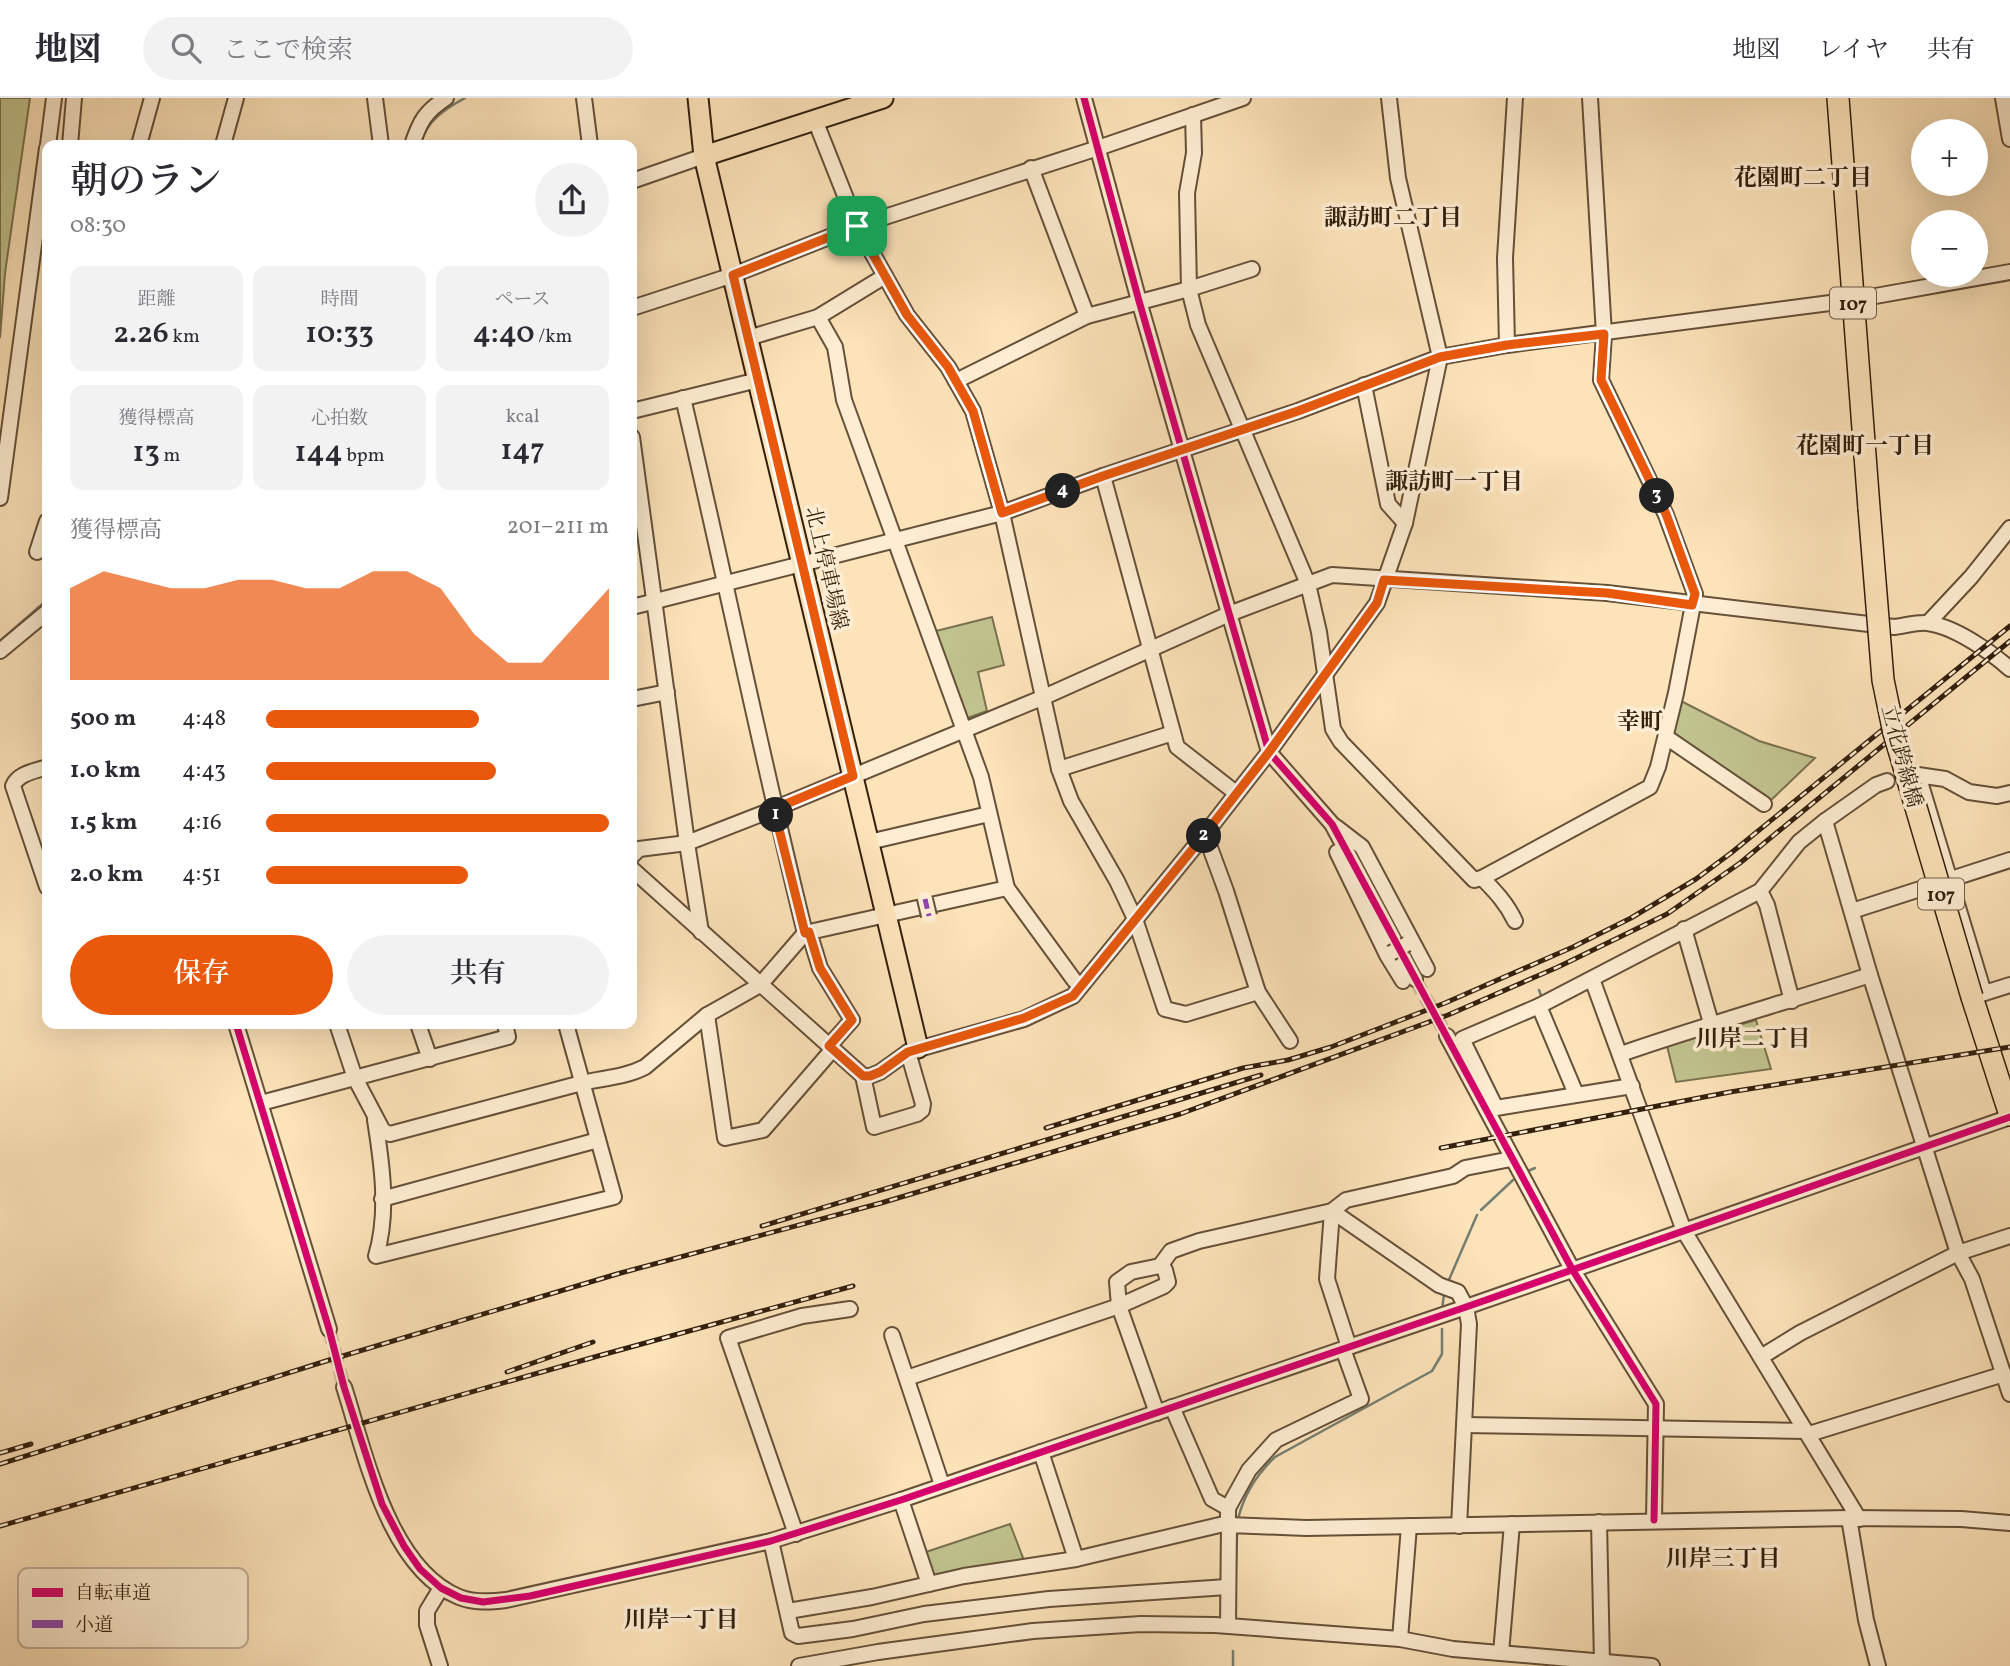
<!DOCTYPE html>
<html lang="ja">
<head>
<meta charset="utf-8">
<style>
	:root { --surface:#fff; --page:#f2f2f3; --text:#2b2b33; --muted:#7c7c81; --line:#e1e1e2; --accent:#ea580c }
	body { margin:0; font-family:Vollkorn,"Noto Serif JP",serif; background:var(--page); color:var(--text); height:100vh; display:flex; flex-direction:column; font-size:26px; white-space:nowrap }
	* { box-sizing:border-box; margin:0 }
	p { font-size:23px; color:var(--muted) }
	.icon { flex:none; width:38px; height:38px; fill:none; stroke:currentColor; stroke-width:2; stroke-linecap:round; stroke-linejoin:round }
	.map { position:relative; flex:1; overflow:hidden }
	.panel { position:absolute; left:42px; top:42px; width:595px; height:889px; display:flex; flex-direction:column; background:var(--surface); border-radius:14px; box-shadow:0 7px 28px #0002 }
	.panel>* { flex:none }
	.controls { position:absolute; left:1911px; top:21px; display:grid; gap:14px }
	.controls a { display:grid; place-items:center; width:77px; height:77px; border-radius:50%; background:var(--surface); box-shadow:0 7px 28px #0002; font-size:35px }
	.pin { position:absolute; display:grid; place-items:center; width:60px; height:60px; color:#fff; margin:-30px; border-radius:14px; box-shadow:0 4px 10px #0006 }
	.km { position:absolute; width:35px; height:35px; margin:-18px; border-radius:50%; background:#222; color:#fff; font-size:19px; line-height:35px; text-align:center }
	.round { display:grid; place-items:center; flex:none; width:74px; height:74px; border-radius:37px; background:var(--page) }
	.summary { display:flex; align-items:center; justify-content:space-between; height:119px; padding:0 28px }
	h1 { font-size:38px; font-weight:600; line-height:52px }
	.figures { display:grid; grid-template-columns:repeat(3,1fr); gap:10px; height:119px; padding:7px 28px }
	.figures div { display:grid; align-content:center; border-radius:14px; background:var(--page); text-align:center }
	.figures b { font-size:30px; font-weight:600 }
	.figures small { font-size:19px; font-weight:400 }
	.figures p { font-size:19px }
	.chart { height:196px; padding:14px 28px }
	.chart p { display:flex; justify-content:space-between }
	.chart svg { width:100%; height:126px; margin-top:7px; fill:var(--accent); opacity:.7 }
	.action { display:flex; gap:14px; margin-top:auto; padding:14px 28px }
	.action a { flex:1; height:80px; border-radius:42px; background:var(--accent); color:#fff; font-size:28px; font-weight:600; line-height:80px; text-align:center }
	.action a+a { background:var(--page); color:var(--text) }
	ul { padding:0 28px; list-style:none; font-size:23px }
	li { display:grid; grid-template-columns:112px 84px 1fr; align-items:center; height:52px }
	li i { height:18px; border-radius:9px; background:var(--accent) }
	header { display:flex; align-items:center; gap:42px; box-sizing:border-box; height:98px; padding:0 35px; background:var(--surface); border-bottom:2px solid var(--line) }
	header strong { font-size:33px }
	nav { display:flex; gap:38px; margin-inline-start:auto; font-size:24px }
	.search { width:490px; height:63px; background:var(--page); display:flex; align-items:center; gap:18px; box-sizing:border-box; padding:0 24px; border-radius:38px; color:var(--muted); font-size:26px }
	.map>svg:first-child { display:block }
</style>
</head>
<body>
<header>
<strong>地図</strong>
<div class="search"><svg class="icon" aria-label="search" viewBox="0 0 24 24"><circle cx="10" cy="10" r="6"/><path d="M15 15l6 6"/></svg>ここで検索</div>
<nav><a>地図</a><a>レイヤ</a><a>共有</a></nav>
</header>
<div class="map">
<svg width="2010" height="1568" viewBox="0 0 2010 1568">
	<rect width="100%" height="100%" fill="#fde3ba"/>
	<filter id="stains"><feTurbulence type="fractalNoise" baseFrequency=".00286" numOctaves="4"/><feColorMatrix values="0 0 0 0 .2 0 0 0 0 .09 0 0 0 0 .02 0 0 0 .5 -.17"/></filter>
	<radialGradient id="worn" r=".72"><stop offset=".6" stop-color="#630" stop-opacity="0"/><stop offset="1" stop-color="#630" stop-opacity=".3"/></radialGradient>
	<g fill="#c1c38f" stroke="#7a714e" stroke-width="2">
		<polygon points="0,0 30,0 5,175 0,240"/>
		<polygon points="992,519 1004,567 978,574 987,613 962,622 932,534"/>
		<polygon points="1681,603 1759,643 1815,660 1767,706 1671,637"/>
		<polygon points="1756,922 1771,971 1676,984 1667,948"/>
		<polygon points="1010,1426 1025,1465 934,1479 926,1454"/>
	</g>
	<g fill="none" stroke-linecap="round" stroke-linejoin="round">
		<g stroke="#747e71" stroke-width="2.5">
			<path d="M420 47C426 23 445 11 465 0"/>
			<polyline points="0,543 47,502"/>
			<polyline points="1539,892 1542,900"/>
			<polyline points="1528,1073 1535,1070"/>
			<polyline points="1481,1112 1513,1082"/>
			<polyline points="1448,1184 1477,1117"/>
			<polyline points="1442,1212 1444,1196"/>
			<path d="M1238 1421C1244 1396 1257 1376 1275 1359L1432 1273 1442 1256V1231"/>
			<polyline points="1235,1486 1237,1437"/>
			<polyline points="1233,1568 1233,1553"/>
		</g>
		<g stroke="#d4bc97" stroke-width="14" stroke-dasharray="14 7" stroke-linecap="butt">
			<polyline points="1415,881 1447,938"/>
			<polyline points="329,1231 344,1289"/>
		</g>
		<g stroke="#655038" stroke-width="18">
			<g id="minor">
				<polyline points="375,0 381,47"/>
				<polyline points="584,0 590,47"/>
				<polyline points="1084,0 1139,203 1269,654 1332,726 1415,881"/>
				<polyline points="2003,0 2010,41"/>
				<path d="M1193 17 1194 55 1187 95 1189 191 1198 227 1308 486 1319 534 1333 631 1341 644 1474 782 1482 780C1496 794 1507 806 1515 823"/>
				<polyline points="815,22 857,128 907,217 948,269 973,313 1002,415 1059,671 1071,703 1117,783 1135,821 1165,911 1186,916 1258,894"/>
				<polyline points="48,47 54,0"/>
				<polyline points="70,47 74,0"/>
				<polyline points="139,47 152,0"/>
				<polyline points="223,47 236,0"/>
				<path d="M412 47C420 23 425 14 446 0"/>
				<polyline points="1031,70 1087,218"/>
				<polyline points="632,83 704,58"/>
				<polyline points="632,210 733,177 857,128 1098,50 1243,0"/>
				<polyline points="818,219 835,249 844,302 981,679 1007,790 1074,882 1081,888"/>
				<polyline points="748,240 818,219 885,178"/>
				<polyline points="1507,247 1505,160 1515,0"/>
				<polyline points="956,283 1087,218 1189,191 1252,171"/>
				<polyline points="1364,287 1388,406 1405,425"/>
				<polyline points="632,313 758,282"/>
				<polyline points="632,339 687,745 701,834"/>
				<polyline points="1103,378 1177,649 1236,695"/>
				<polyline points="0,400 47,50"/>
				<polyline points="37,454 47,423"/>
				<polyline points="632,509 1002,415 1103,378 1298,313 1440,259 1507,247 1853,202 2010,174"/>
				<polyline points="1928,525 1971,479 2010,430"/>
				<polyline points="0,553 47,514"/>
				<polyline points="632,601 667,594"/>
				<polyline points="1666,639 1764,706"/>
				<path d="M47 669C36 673 18 675 13 688L47 789"/>
				<polyline points="1059,671 1173,635"/>
				<polyline points="1825,723 1876,687 1887,683"/>
				<polyline points="1336,729 1362,749 1427,871"/>
				<polyline points="1205,736 1226,793 1258,894 1290,943"/>
				<polyline points="869,744 989,716"/>
				<polyline points="1337,754 1387,857 1403,883"/>
				<path d="M632 758 639 751 687 745 774 711 1044 599 1229 516 1332 477 1607 495 1894 529C1904 528 1917 524 1927 525 1954 528 1991 554 2010 571"/>
				<polyline points="632,771 863,978 870,978 880,974 908,954 1024,921 1073,898 1205,736 1269,654 1377,505 1405,425 1440,259 1398,80 1389,0"/>
				<polyline points="1482,780 1650,689 1658,669 1676,595 1695,496 1666,417 1601,282 1604,236 1590,0"/>
				<polyline points="1760,793 1767,807 1792,903"/>
				<polyline points="1852,813 2010,762"/>
				<polyline points="1684,831 1711,925"/>
				<polyline points="809,834 820,870 852,922 829,948"/>
				<polyline points="805,835 1007,790"/>
				<polyline points="1592,881 1684,1133 1859,1421"/>
				<polyline points="1984,895 1918,677 1945,681 1969,694 1997,698 2010,695"/>
				<polyline points="1975,898 2010,887"/>
				<polyline points="1539,908 1576,996"/>
				<polyline points="707,917 725,1040 763,1032 833,951"/>
				<polyline points="236,926 329,1231"/>
				<path d="M337 926 355 980 383 1033 390 1036C452 1019 515 1003 578 986 600 980 624 980 645 969L707 917 760 887 805 835C761 657 725 478 683 300"/>
				<polyline points="418,926 430,961"/>
				<polyline points="1447,938 1572,1171 1656,1306 1654,1422"/>
				<path d="M1621 956C1704 927 1787 904 1870 877"/>
				<polyline points="863,978 874,1029 917,1016 922,1012 923,1006 908,954"/>
				<polyline points="1632,988 1496,1010 1462,941 1539,908 1760,793 1799,744 1825,723 1870,877 1958,1155 1972,1181 2010,1296"/>
				<polyline points="261,1005 508,939 505,926"/>
				<path d="M375 1022C382 1066 389 1115 376 1158L614 1099 566 926"/>
				<polyline points="382,1101 598,1042"/>
				<polyline points="1332,1113 1439,1187 1458,1194 1466,1209 1469,1226 1459,1428"/>
				<polyline points="1332,1113 1327,1181 1349,1249"/>
				<polyline points="1160,1168 1171,1153 1199,1143 1332,1113 1346,1102 1453,1078 1465,1070 1511,1061"/>
				<polyline points="892,1237 942,1387"/>
				<polyline points="1761,1259 1800,1235 1958,1155 2010,1138"/>
				<polyline points="907,1280 1119,1208 1164,1188 1168,1184 1165,1172 1160,1168 1131,1174 1117,1184 1119,1208 1157,1315"/>
				<path d="M344 1289C365 1354 388 1470 459 1499 474 1505 490 1504 506 1502L771 1443 901 1402 1466 1209 2010 1019"/>
				<polyline points="1172,1309 1212,1401 1228,1410"/>
				<polyline points="1464,1327 1806,1333"/>
				<polyline points="1809,1336 2004,1276"/>
				<polyline points="1041,1354 1076,1461"/>
				<polyline points="901,1402 929,1486"/>
				<polyline points="1849,1420 1866,1522 1878,1568"/>
				<polyline points="1599,1424 1602,1564"/>
				<polyline points="796,1436 728,1240 802,1218 850,1211"/>
				<polyline points="771,1443 792,1535 798,1538 853,1531 924,1516 1049,1501 1227,1489"/>
				<polyline points="788,1513 872,1499 964,1478 1076,1461 1228,1425 1228,1410 1249,1372 1276,1342 1361,1301 1343,1251"/>
				<polyline points="1228,1527 1229,1427 1306,1430 1849,1420 1961,1421 2010,1425"/>
				<polyline points="1400,1541 1409,1428"/>
				<polyline points="1501,1555 1512,1426"/>
				<polyline points="440,1568 427,1527 427,1513 441,1490"/>
				<polyline points="799,1568 878,1554 1033,1533 1141,1526 1215,1527 1400,1541 1453,1551 1652,1568"/>
			</g>
		</g>
		<g stroke="#321f0d" stroke-width="23">
			<g id="major">
				<polyline points="698,0 704,58 918,950"/>
				<polyline points="704,58 883,0"/>
			</g>
		</g>
		<g stroke="#321f0d" stroke-width="24">
			<g id="highway">
				<polyline points="1838,0 1869,410"/>
				<polyline points="1972,899 2010,1017"/>
			</g>
		</g>
		<use href="#minor" stroke="#feedd2" stroke-width="14"/>
		<use href="#major" stroke="#fde3ba" stroke-width="19"/>
		<use href="#highway" stroke="#fde3ba" stroke-width="21"/>
		<g stroke="#321f0d" stroke-width="5">
			<g id="rail">
				<polyline points="1046,1030 1243,970 1288,962 1331,949 1445,905 1573,849 1631,820 1696,781 1731,755 2010,528"/>
				<polyline points="1441,1050 1730,994 2010,949"/>
				<polyline points="762,1128 1261,977"/>
				<polyline points="507,1274 593,1244"/>
				<polyline points="0,1355 31,1346"/>
				<polyline points="0,1366 326,1263 617,1176 881,1105 1180,1016 1448,917 1558,869 1667,816 1740,765 2010,543"/>
				<polyline points="0,1428 598,1258 853,1188"/>
			</g>
		</g>
		<use href="#rail" stroke="#feedd2" stroke-width="2.5" stroke-dasharray="8" stroke-linecap="butt"/>
		<g stroke="#655038" stroke-width="18" stroke-linecap="butt">
			<g id="minor-bridge">
				<polyline points="925,801 929,818"/>
				<polyline points="1391,855 1407,846"/>
			</g>
		</g>
		<g stroke="#321f0d" stroke-width="24" stroke-linecap="butt">
			<polyline id="highway-bridge" points="1869,410 1883,582 1894,635 1972,899"/>
		</g>
		<use href="#minor-bridge" stroke="#feedd2" stroke-width="14"/>
		<use href="#highway-bridge" stroke="#fde3ba" stroke-width="21"/>
		<polyline stroke="#8e44ad" stroke-width="5" stroke-dasharray="10 5" stroke-linecap="butt" points="925,801 929,818"/>
		<g stroke="#feedd2" stroke-width="11">
			<g id="cycleway">
				<polyline points="1084,0 1139,203 1269,654 1332,726 1572,1171 1656,1306 1654,1422"/>
				<polyline points="236,926 329,1231 344,1289 382,1406 404,1448 420,1471 441,1490 461,1500 483,1504 530,1498 771,1443 901,1402 1466,1209 2010,1019"/>
			</g>
		</g>
		<use href="#cycleway" stroke="#d6006c" stroke-width="7"/>
	</g>
	<g fill="none" stroke-linecap="round" stroke-linejoin="round">
		<g stroke="#fff" stroke-width="14">
			<polygon id="route" points="857,128 907,217 948,269 973,313 1002,415 1103,378 1298,313 1440,259 1507,247 1604,236 1601,282 1666,416 1695,496 1692,507 1607,495 1384,482 1377,505 1269,654 1205,736 1073,898 1024,920 908,954 880,974 870,978 863,978 829,948 852,922 820,870 809,834 805,835 774,711 853,678 733,177"/>
		</g>
		<use href="#route" stroke="#ea580c" stroke-width="9"/>
	</g>
	<g text-anchor="middle" stroke-width="7" stroke-linejoin="round" paint-order="stroke">
		<g fill="#feedd2" stroke="#6f5d48" stroke-width="2">
			<rect x="1830" y="189.5" width="46" height="31" rx="5"/>
			<rect x="1918" y="780.5" width="46" height="31" rx="5"/>
		</g>
		<g font-size="19" font-weight="bold" fill="#321f0d">
			<text x="1853" y="212">107</text>
			<text x="1941" y="803">107</text>
		</g>
		<g font-size="21" fill="#321f0d" stroke="#feedd2">
			<text transform="translate(827 470) rotate(77)" y="7">北上停車場線</text>
			<text transform="translate(1902 658) rotate(75)" y="7">立花跨線橋</text>
		</g>
		<g font-size="23" font-weight="bold" fill="#321f0d" stroke="#feedd2">
			<text x="1803" y="87">花園町二丁目</text>
			<text x="1393" y="127">諏訪町二丁目</text>
			<text x="1865" y="355">花園町一丁目</text>
			<text x="1454" y="391">諏訪町一丁目</text>
			<text x="1640" y="631">幸町</text>
			<text x="1753" y="948">川岸二丁目</text>
			<text x="1723" y="1468">川岸三丁目</text>
			<text x="681" y="1529">川岸一丁目</text>
		</g>
	</g>
	<rect x="18" y="1470" width="230" height="80" rx="10" fill="#feedd2" stroke="#c1af97" stroke-width="2"/>
	<rect x="32" y="1490" width="31" height="9" fill="#d6006c"/>
	<rect x="32" y="1522" width="31" height="8" fill="#8e44ad"/>
	<g font-size="19" fill="#321f0d">
		<text x="75" y="1501">自転車道</text>
		<text x="75" y="1533">小道</text>
	</g>
	<rect width="100%" height="100%" filter="url(#stains)"/>
	<rect width="100%" height="100%" fill="url(#worn)"/>
</svg>
<div class="controls">
<a>+</a>
<a>−</a>
</div>
<div class="pin" style="left:857px;top:128px;background:#1e9e55"><svg class="icon" aria-label="arrive" viewBox="0 0 24 24"><path d="M6 21V4h12l-3 4 3 4H6"/></svg></div>
<b class="km" style="left:776px;top:717px">1</b>
<b class="km" style="left:1204px;top:738px">2</b>
<b class="km" style="left:1657px;top:398px">3</b>
<b class="km" style="left:1063px;top:393px">4</b>
<section class="panel">
<div class="summary"><div><h1>朝のラン</h1><p>08:30</p></div><a class="round"><svg class="icon" aria-label="share" viewBox="0 0 24 24"><path d="M12 15V3M7 8l5-5 5 5M5 13v7h14v-7"/></svg></a></div>
<div class="figures">
<div><p>距離</p><b>2.26<small> km</small></b></div>
<div><p>時間</p><b>10:33</b></div>
<div><p>ペース</p><b>4:40<small> /km</small></b></div>
</div>
<div class="figures">
<div><p>獲得標高</p><b>13<small> m</small></b></div>
<div><p>心拍数</p><b>144<small> bpm</small></b></div>
<div><p>kcal</p><b>147</b></div>
</div>
<div class="chart"><p><span>獲得標高</span>201–211 m</p>
<svg viewBox="0 0 160 44" preserveAspectRatio="none"><path d="M0 44V12L10 6L20 9L30 12L40 12L50 9L60 9L70 12L80 12L90 6L100 6L110 12L120 28L130 38L140 38L150 25L160 12V44z"/></svg>
</div>
<ul>
<li><b>500 m</b>4:48<i style="width:62%"></i></li>
<li><b>1.0 km</b>4:43<i style="width:67%"></i></li>
<li><b>1.5 km</b>4:16<i style="width:100%"></i></li>
<li><b>2.0 km</b>4:51<i style="width:59%"></i></li>
</ul>
<div class="action"><a>保存</a><a>共有</a></div>
</section>
</div>
</body>
</html>
